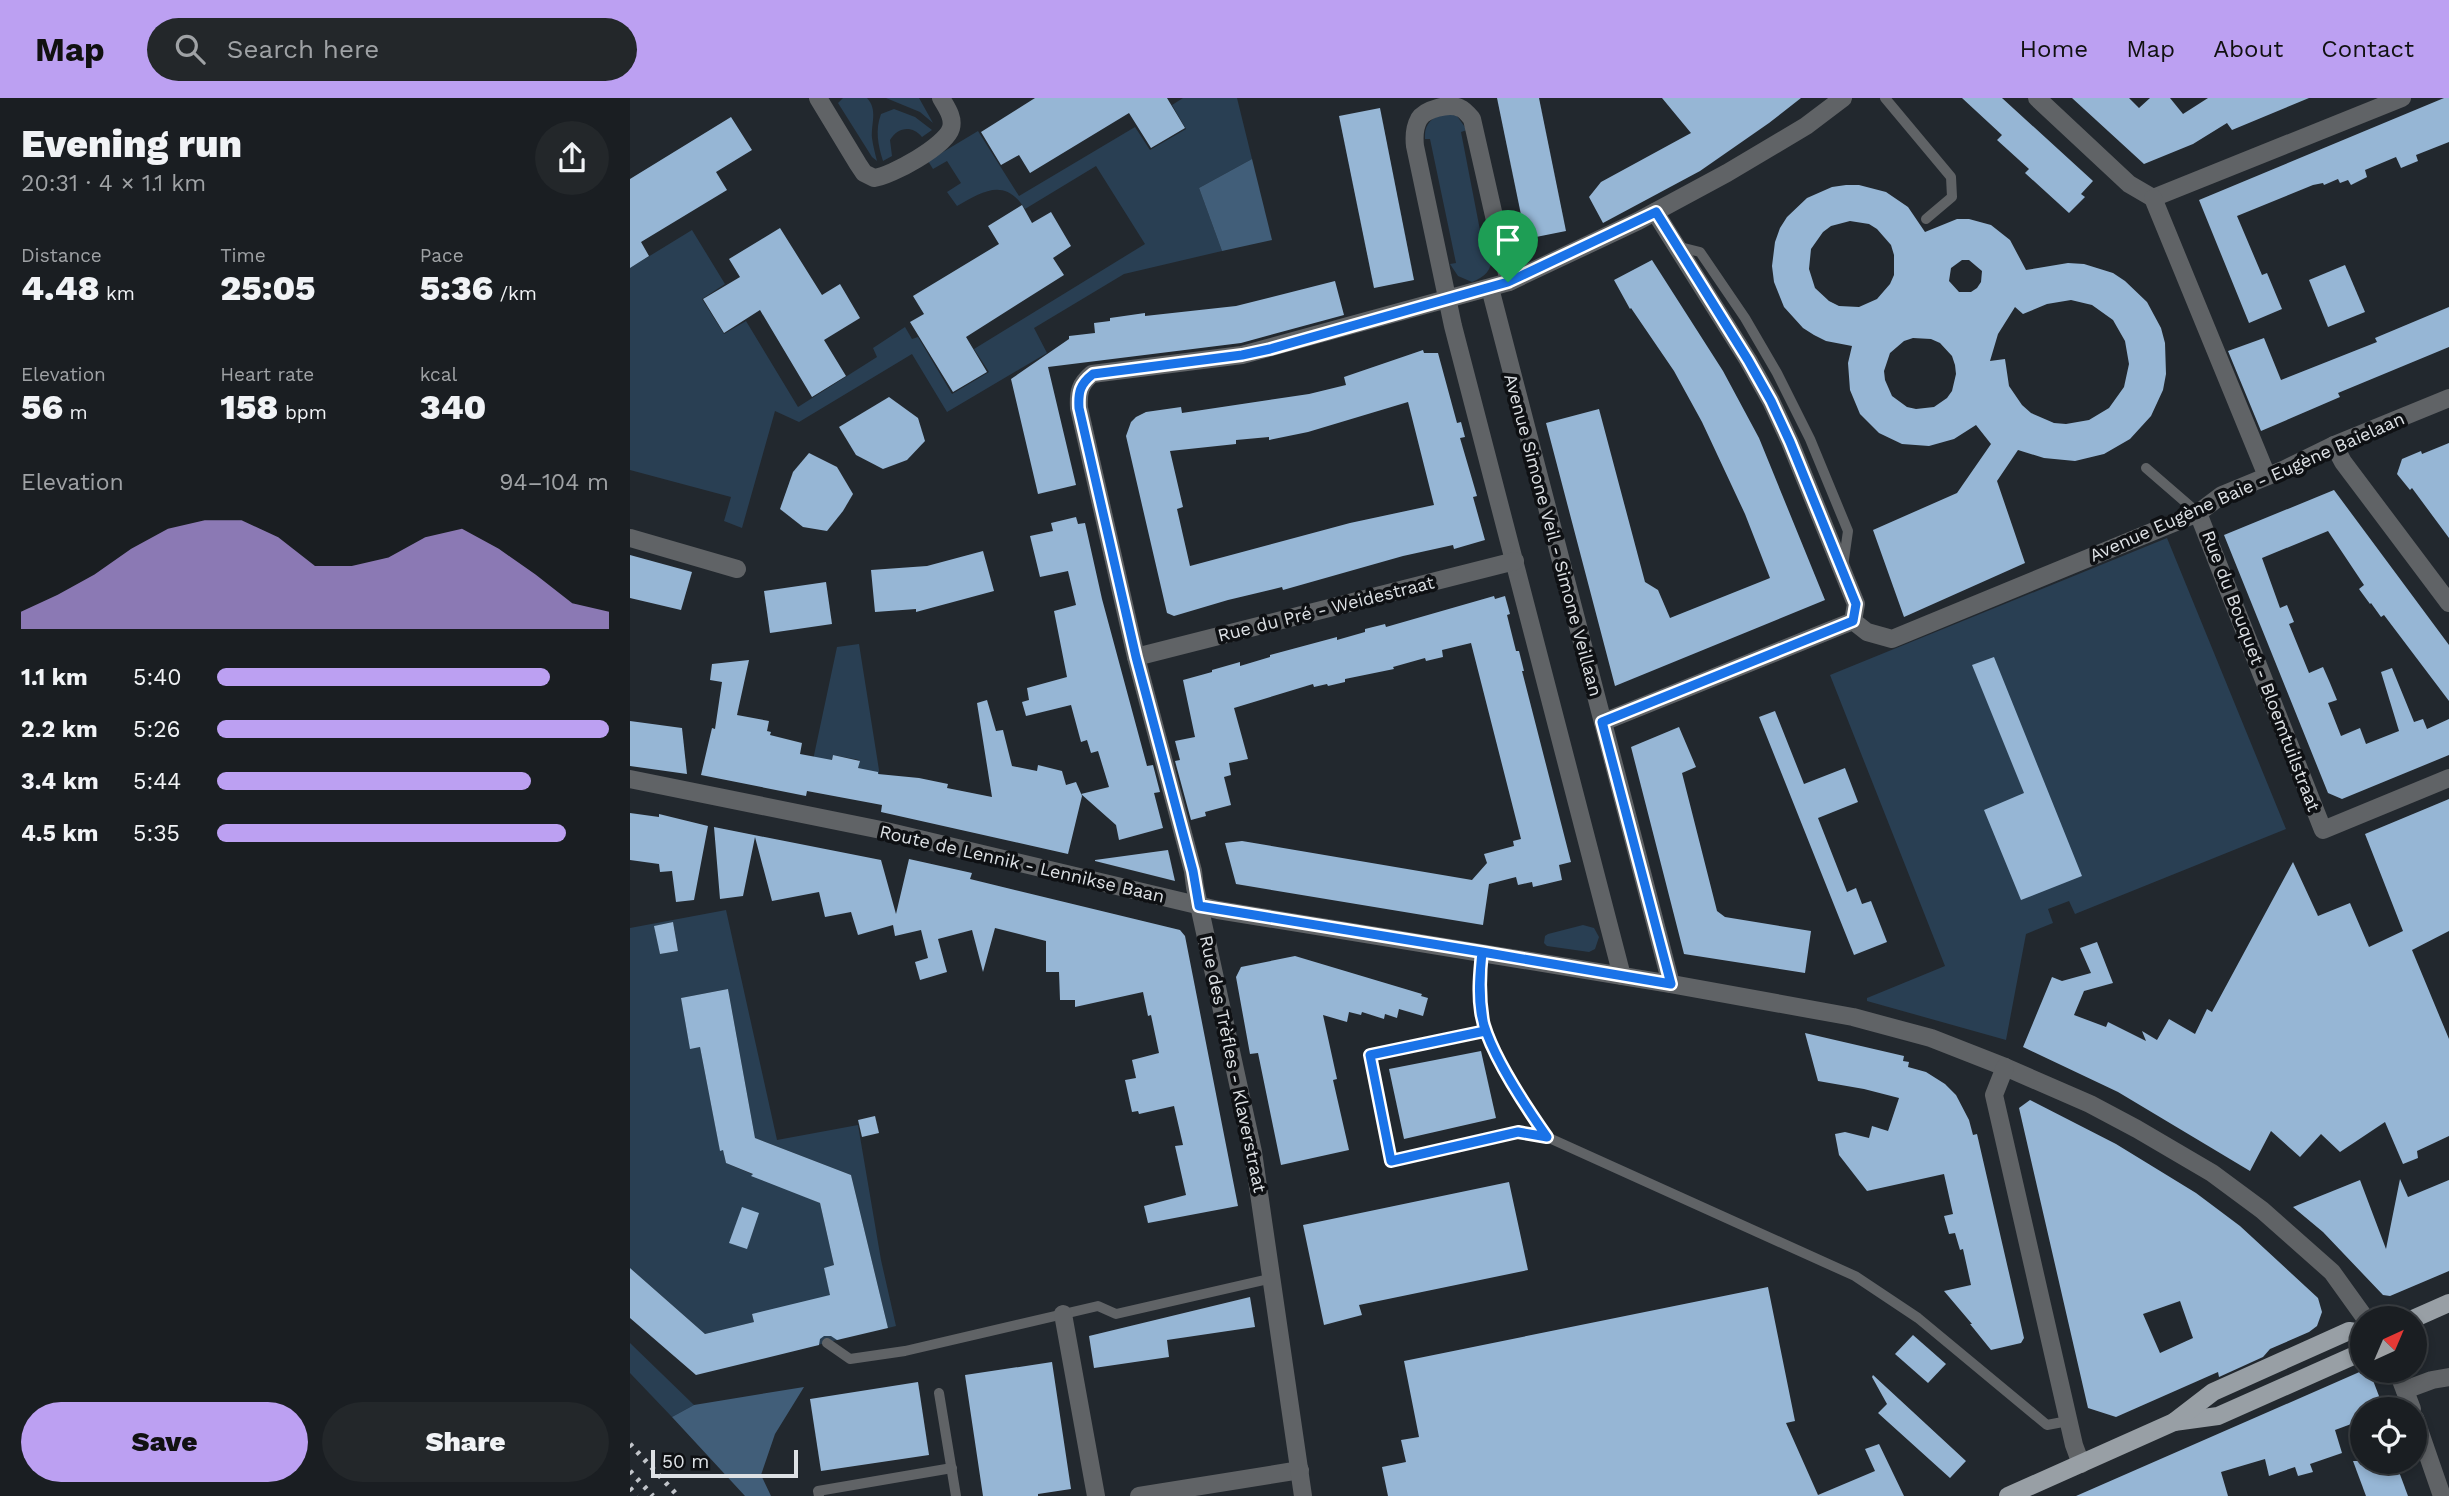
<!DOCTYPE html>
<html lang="en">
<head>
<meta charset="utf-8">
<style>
	:root { --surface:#1a1e22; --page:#23272a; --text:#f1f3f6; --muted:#9fa2a5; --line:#383c40; --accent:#bca0f2 }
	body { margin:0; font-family:"Work Sans",sans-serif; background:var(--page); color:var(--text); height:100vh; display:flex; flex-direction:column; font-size:26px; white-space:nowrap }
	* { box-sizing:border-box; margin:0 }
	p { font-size:23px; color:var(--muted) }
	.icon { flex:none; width:38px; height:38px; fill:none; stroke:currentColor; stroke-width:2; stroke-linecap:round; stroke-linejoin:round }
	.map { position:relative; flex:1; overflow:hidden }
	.details { display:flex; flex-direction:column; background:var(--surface); width:630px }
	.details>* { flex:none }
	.needle { width:46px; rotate:44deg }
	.buttons { position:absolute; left:1720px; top:1208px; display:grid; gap:14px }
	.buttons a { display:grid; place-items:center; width:77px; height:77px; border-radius:50%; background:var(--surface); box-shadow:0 4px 10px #0003,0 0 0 2px var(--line); font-size:35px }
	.scale { position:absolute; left:21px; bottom:18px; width:147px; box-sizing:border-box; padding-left:7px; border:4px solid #dde1e5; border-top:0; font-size:19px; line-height:24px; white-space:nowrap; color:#dde1e5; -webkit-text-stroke:5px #0e1013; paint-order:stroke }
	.pin { position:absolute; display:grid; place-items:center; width:60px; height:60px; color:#fff; margin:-72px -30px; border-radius:50% 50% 50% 0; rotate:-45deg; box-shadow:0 0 7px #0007 }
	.pin .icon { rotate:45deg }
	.round { display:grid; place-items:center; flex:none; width:74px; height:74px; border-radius:37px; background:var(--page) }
	.summary { display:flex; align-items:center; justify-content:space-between; height:119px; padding:0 21px }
	h1 { font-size:38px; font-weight:800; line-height:52px }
	.figures { display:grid; grid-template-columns:repeat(3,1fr); gap:10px; height:119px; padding:7px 21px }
	.figures div { display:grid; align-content:center }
	.figures b { font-size:35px; font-weight:800 }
	.figures small { font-size:19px; font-weight:400 }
	.figures p { font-size:19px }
	.chart { height:196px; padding:14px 21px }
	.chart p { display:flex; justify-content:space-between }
	.chart svg { width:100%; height:126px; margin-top:7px; fill:var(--accent); opacity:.7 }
	.cta { display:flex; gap:14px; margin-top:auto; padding:14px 21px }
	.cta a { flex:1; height:80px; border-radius:42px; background:var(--accent); color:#111; font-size:28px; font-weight:800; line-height:80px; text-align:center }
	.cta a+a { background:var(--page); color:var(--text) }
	ul { padding:0 21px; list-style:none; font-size:23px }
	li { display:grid; grid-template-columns:112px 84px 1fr; align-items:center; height:52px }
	li i { height:18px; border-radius:9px; background:var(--accent) }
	header { display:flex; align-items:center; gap:42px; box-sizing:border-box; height:98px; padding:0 35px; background:var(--accent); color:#111 }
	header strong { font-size:33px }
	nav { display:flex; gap:38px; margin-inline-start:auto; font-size:24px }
	.search { width:490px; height:63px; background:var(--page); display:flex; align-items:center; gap:18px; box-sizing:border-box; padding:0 24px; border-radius:38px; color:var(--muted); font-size:26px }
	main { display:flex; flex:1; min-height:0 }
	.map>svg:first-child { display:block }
</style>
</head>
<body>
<header>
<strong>Map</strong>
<div class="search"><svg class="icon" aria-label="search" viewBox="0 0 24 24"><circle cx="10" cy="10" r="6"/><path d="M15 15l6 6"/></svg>Search here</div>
<nav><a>Home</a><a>Map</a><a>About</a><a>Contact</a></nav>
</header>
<main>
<section class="details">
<div class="summary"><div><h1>Evening run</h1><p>20:31 · 4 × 1.1 km</p></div><a class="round"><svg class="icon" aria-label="share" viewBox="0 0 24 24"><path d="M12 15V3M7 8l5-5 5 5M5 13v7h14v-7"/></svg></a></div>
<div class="figures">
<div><p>Distance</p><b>4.48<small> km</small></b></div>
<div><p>Time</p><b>25:05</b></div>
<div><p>Pace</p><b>5:36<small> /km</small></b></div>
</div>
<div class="figures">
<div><p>Elevation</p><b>56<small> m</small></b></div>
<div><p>Heart rate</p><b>158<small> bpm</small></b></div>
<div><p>kcal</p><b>340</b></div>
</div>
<div class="chart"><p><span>Elevation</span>94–104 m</p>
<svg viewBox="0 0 160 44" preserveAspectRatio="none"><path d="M0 44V38L10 32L20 25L30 16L40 9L50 6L60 6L70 12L80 22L90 22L100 19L110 12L120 9L130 16L140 25L150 35L160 38V44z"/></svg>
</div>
<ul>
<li><b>1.1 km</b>5:40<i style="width:85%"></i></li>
<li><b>2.2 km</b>5:26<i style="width:100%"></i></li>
<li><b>3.4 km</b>5:44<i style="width:80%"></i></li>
<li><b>4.5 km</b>5:35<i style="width:89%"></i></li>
</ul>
<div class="cta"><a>Save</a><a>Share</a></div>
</section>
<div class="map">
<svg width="1819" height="1398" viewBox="0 0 1819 1398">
	<rect width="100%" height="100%" fill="#22282e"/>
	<g fill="#293f53" fill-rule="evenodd">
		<path d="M213 0H237C248 12 241 25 242 40 243 48 245 55 247 63L242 59 208 5Z"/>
		<polygon points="256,0 289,0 303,25 290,14"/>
		<path d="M553 0H607L622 61 569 90 592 153 494 176 404 230 417 255 317 314 282 256 169 324 145 313 112 430 94 423 101 399 0 372V170L62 132 95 186 72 201 94 236 116 223 168 309 247 259 243 250 275 229 282 241 288 239 322 296 359 274 344 251 515 146 466 68 395 111C375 79 353 93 327 108L317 94 331 85 317 63 303 71 298 63 348 33 389 98 505 29 520 52 556 31 542 7Z"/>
		<path d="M264 11 285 19 302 32 292 39C282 27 268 29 260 42L262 58 253 63C248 47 245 32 251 16Z"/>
		<path d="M815 15 827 18 837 32 831 34 855 158H862C862 172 855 179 842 184L828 178 820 166 826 165 800 41H795C794 26 801 20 815 15Z"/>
		<polygon points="1537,440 1656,731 1445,816 1439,803 1418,811 1423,825 1396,836 1376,942 1237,903 1237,900 1315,868 1200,577"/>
		<polygon points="229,546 249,672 249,681 228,670 229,662 203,657 201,665 183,662 207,549"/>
		<path d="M96 812 147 1042 228 1027 251 1162 266 1228 258 1230 221 1077 125 1040 98 891 51 900 60 950 70 949 90 1052H93L96 1065 190 1105 204 1167 194 1170 211 1241 183 1248 122 1216 124 1224 75 1236 0 1170V830ZM43 824 48 853 30 856 25 828Z"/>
		<polygon points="953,827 964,830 969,839 965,851 959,854 917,848 914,845 915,838 918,836"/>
		<polygon points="0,1245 64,1307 42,1319 0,1275"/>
	</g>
	<g fill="#415e79">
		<polygon points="622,61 642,142 592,153 569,90"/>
		<polygon points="174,1289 145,1336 131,1377 141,1398 115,1398 42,1319 64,1307"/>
	</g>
	<g fill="#96b6d5" fill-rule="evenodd">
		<polygon points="405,0 537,0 555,30 521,50 499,15 400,75 389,57 371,67 351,34"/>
		<polygon points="867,0 909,0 936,133 896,141"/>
		<polygon points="1032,0 1171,0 1139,25 1070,73 973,125 959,99 971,84 1061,35"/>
		<polygon points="1332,0 1372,0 1463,83 1451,96 1455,99 1439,115 1395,75 1399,71 1367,42 1372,37"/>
		<polygon points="1442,0 1499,0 1509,10 1520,0 1540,0 1553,16 1578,0 1679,0 1602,32 1597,25 1563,46 1514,66"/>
		<polygon points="1814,0 1819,0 1819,44 1786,57 1788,63 1771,70 1766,59 1735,72 1737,79 1721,87 1718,82 1710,85 1708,81 1694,87 1693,85 1683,87 1607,118 1632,177 1637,175 1652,211 1619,225 1569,102"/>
		<polygon points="750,10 784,182 744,190 709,18"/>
		<polygon points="101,19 122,52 86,74 97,92 11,144 19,158 0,170 0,81"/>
		<path d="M1216 87H1229L1256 94 1278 109 1295 134 1327 121H1339L1361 127 1380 142 1396 172 1438 165 1454 166 1483 175 1495 183 1517 204 1531 230 1535 245 1536 276 1533 292 1521 318 1500 341 1474 356 1445 363 1414 360 1388 352 1367 383 1395 465 1274 519 1243 432 1327 395 1361 346 1346 327 1324 341 1299 348 1272 346 1249 335 1230 316 1220 292 1218 265 1222 248 1196 243 1184 237 1173 230 1154 209 1144 184 1142 168 1145 144 1150 130 1157 119 1177 100 1202 89ZM1220 123 1239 126 1247 131 1261 147 1264 157V177L1260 186 1247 201 1229 209 1209 208 1199 203 1185 190 1179 171 1181 151 1193 134 1201 128ZM1332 162H1339L1352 173 1351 184 1347 190 1341 194H1329L1319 183 1321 170ZM1441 202 1462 207 1483 222 1495 243 1499 266 1494 289 1479 310 1459 322 1436 326 1424 325 1401 315 1392 307 1379 288 1375 261 1360 263 1368 236 1385 209 1393 216 1417 206ZM1283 240 1301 241 1310 245 1322 258 1325 267 1326 276 1322 293 1317 300 1304 309 1286 311 1277 309 1262 298 1255 282 1254 273 1260 255 1274 243Z"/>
		<polygon points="392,107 402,125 421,114 441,148 423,160 434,177 336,239 357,274 323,294 280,224 294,216 283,198 369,146 358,128"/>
		<polygon points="150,130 192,197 210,186 230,220 194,242 216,278 182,299 130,212 94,235 73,201 110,179 99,161"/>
		<polygon points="1022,162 1093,273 1129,340 1195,502 985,588 916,325 969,311 1015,484 1028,492 1040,520 1140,480 1115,416 1072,324 1044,273 1001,210 1000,211 984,182"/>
		<polygon points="1715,167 1735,214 1698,229 1679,182"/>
		<polygon points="705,183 714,217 611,245 418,269 446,387 408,396 381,281 439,241 439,238 465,235 464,225 480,223 480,220 515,215 515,218 606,208"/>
		<polygon points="1819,209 1819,249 1708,295 1710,299 1631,333 1598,253 1634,240 1651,282 1747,244 1745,240"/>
		<path d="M793 252 794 255H808L827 325 831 324 835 339 830 340 847 398 843 399 855 442 824 451 823 447 773 458 653 492 652 489 598 502 544 518 537 515 496 338 501 324 506 319 516 314 551 309 552 315 679 296 716 287 714 279ZM778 304 804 407 720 425 560 468 547 411 553 409 540 353 606 346V342L639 339V342L678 334Z"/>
		<polygon points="259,299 288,320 295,343 277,362 253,371 226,357 209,329"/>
		<polygon points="1819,345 1819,440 1782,390 1780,392 1767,376 1772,361 1791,353 1792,356"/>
		<polygon points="179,355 207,369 223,396 213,413 197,433 173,429 150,411 163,374"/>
		<polygon points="1704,392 1819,547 1819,603 1754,517 1751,519 1741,505 1740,506 1729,491 1734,487 1698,433 1632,460 1650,510 1657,507 1664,524 1659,526 1679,575 1693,569 1700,585 1707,602 1698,605 1711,638 1730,630 1736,646 1769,633 1751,574 1762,570 1784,624 1793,621 1797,631 1819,621 1819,657 1712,701 1698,695 1594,437"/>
		<polygon points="446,419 448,426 455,425 472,501 517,668 523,667 530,694 524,695 533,730 489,742 486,727 451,696 479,689 468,653 461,655 457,642 451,644 441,607 396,618 392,604 399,602 397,590 437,579 424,513 446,507 438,473 410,479 400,438 423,433 421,425"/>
		<polygon points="353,453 364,493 286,514 286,511 245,514 241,472 297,468"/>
		<polygon points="0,457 62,474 51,512 0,500"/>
		<polygon points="196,484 202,526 140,535 134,493"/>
		<polygon points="864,498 865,501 875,498 880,516 877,517 886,553 889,553 894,573 892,573 941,764 929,767 932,782 903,789 902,784 888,787 886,779 859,786 853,827 606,786 595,745 612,743 842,782 857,765 854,756 884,748 883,743 891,741 841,545 812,552 813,559 796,563 795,560 763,569 764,571 715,581 715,584 698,588 697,586 684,589 683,586 604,610 618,661 599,665 601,677 594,679 601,707 575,714 576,718 561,722 545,663 550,662 545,643 565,639 553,582 582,574 582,572 610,564 610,568 640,559 640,557 707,539 707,542 735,534 735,531 755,526 756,529"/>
		<polygon points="1364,559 1452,778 1391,802 1354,712 1394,695 1342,567"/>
		<polygon points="119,562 107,617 139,623 137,633 141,634 140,637 172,645 170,656 202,662 203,657 230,663 228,670 248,674 248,676 289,680 318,686 317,690 362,699 347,605 357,602 366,633 373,632 382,668 407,673 408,667 432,673 436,687 446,684 452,698 438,756 251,714 252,707 177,693 176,698 71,677 82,630 85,631 92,584 80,582 82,566"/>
		<polygon points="1145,613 1174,686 1215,670 1228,704 1188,720 1217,794 1226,790 1232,806 1241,803 1257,844 1224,857 1129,619"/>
		<polygon points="0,623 52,630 57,676 0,668"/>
		<polygon points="1049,629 1066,669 1052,675 1087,813 1095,819 1181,833 1175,875 1054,856 1001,649"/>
		<polygon points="1819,701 1819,833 1782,852 1819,941 1819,1038 1787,1053 1788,1060 1773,1066 1755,1024 1710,1054 1691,1036 1670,1059 1641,1033 1620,1073 1488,994 1393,949 1422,879 1432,883 1461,875 1450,850 1467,844 1483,885 1454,893 1444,917 1476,929 1478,924 1516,943 1512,933 1527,942 1539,921 1565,936 1577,911 1582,914 1663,764 1688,818 1720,805 1739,849 1773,833 1735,736"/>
		<polygon points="0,715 29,719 29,716 78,728 64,802 46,804 42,773 30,774 29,766 0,762"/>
		<polygon points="84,729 251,762 266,816 279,761 342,775 340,781 550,832 555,838 608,1108 518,1125 514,1108 556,1097 545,1048 553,1047 544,1008 509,1016 508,1013 502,1014 495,982 506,980 502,962 529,955 521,917 518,918 513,894 445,909 445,902 430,902 429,874 416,874 416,843 365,830 353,874 342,832 308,841 317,874 290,882 285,864 298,860 291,832 265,838 263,827 228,837 221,814 195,819 189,794 142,803 125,739 113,798 90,801"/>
		<polygon points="538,752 545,783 465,763 465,762"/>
		<polygon points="43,824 48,853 30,856 24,828"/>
		<polygon points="665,858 792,896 791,898 798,900 793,918 769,911 767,920 755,916 754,921 732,914 731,917 719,914 717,924 693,917 707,981 703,982 719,1052 651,1067 628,955 620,956 606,879 611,869"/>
		<polygon points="98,891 125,1040 221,1077 258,1230 207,1242 201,1238 194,1238 190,1241 189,1247 66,1277 0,1220 0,1170 75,1236 124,1224 122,1216 200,1197 194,1170 204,1167 190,1105 121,1078 123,1076 96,1065 93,1052 90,1053 70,949 60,951 51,900"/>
		<polygon points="1175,935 1274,958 1273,963 1279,964 1278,969 1296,974 1315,986 1326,997 1339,1022 1343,1037 1347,1036 1394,1240 1391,1245 1361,1252 1340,1226 1342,1226 1314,1193 1341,1187 1333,1151 1330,1152 1325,1135 1319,1136 1314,1118 1323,1116 1314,1076 1237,1093 1209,1057 1205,1036 1215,1034 1239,1040 1242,1028 1258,1033 1269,1000 1234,991 1188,983"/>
		<polygon points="851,953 866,1020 774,1041 759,971"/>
		<path d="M1400 1002 1486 1046 1566 1095 1610 1128 1688 1200 1692 1214 1687 1228 1679 1234 1640 1251 1633 1259 1589 1279 1588 1274 1486 1319 1458 1310 1389 1010ZM1550 1203 1563 1240 1530 1255 1513 1216Z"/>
		<polygon points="245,1018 249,1035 232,1039 228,1022"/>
		<polygon points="1770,1081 1778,1099 1819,1082 1819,1173 1760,1198 1753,1197 1693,1134 1663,1109 1730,1082 1756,1151"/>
		<polygon points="879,1084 898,1172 729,1207 732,1217 694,1227 673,1127"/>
		<polygon points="112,1109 129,1115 117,1151 99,1145"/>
		<polygon points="1138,1189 1165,1323 1156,1325 1188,1397 1245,1373 1235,1351 1249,1346 1274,1398 758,1398 752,1369 776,1364 771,1342 789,1339 774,1263"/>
		<polygon points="620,1199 625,1229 537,1242 539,1259 464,1270 459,1238"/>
		<polygon points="1283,1237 1316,1266 1298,1285 1265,1256"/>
		<polygon points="422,1264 441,1391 408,1396 408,1398 353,1398 335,1277"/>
		<polygon points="1734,1272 1739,1272 1754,1311 1728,1311 1732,1322 1705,1332 1712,1355 1680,1366 1683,1374 1668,1378 1665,1369 1639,1378 1635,1361 1591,1374 1598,1398 1446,1398"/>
		<polygon points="1243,1277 1336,1363 1320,1380 1248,1315 1257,1306 1242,1279"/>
		<polygon points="288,1284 299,1357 191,1373 180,1301"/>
		<polygon points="1723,1363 1765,1363 1778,1398 1736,1398"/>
	</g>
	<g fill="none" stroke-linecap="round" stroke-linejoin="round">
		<g stroke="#606366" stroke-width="10">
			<polyline points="1255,0 1321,79 1322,99 1296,121"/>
			<polyline points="1046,148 1070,154 1115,220 1147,275 1180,341 1218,433 1213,468"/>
			<polyline points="1516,370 1568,415"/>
			<path d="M852 854C850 874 848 895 851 914 855 950 896 1009 917 1039L1225 1178 1288 1220 1417 1327 1438 1323"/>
			<polyline points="855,934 740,957 761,1063 888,1034 917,1039"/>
			<polyline points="197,1245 220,1261 275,1253 468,1208 486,1216 643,1180"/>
			<polyline points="309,1295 326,1398"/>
			<polyline points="189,1398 188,1393 322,1370"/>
		</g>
		<g stroke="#606366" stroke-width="18">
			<path d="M188 0 228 66 234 75 244 80C261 78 316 48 321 30 324 19 316 9 311 0"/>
			<polyline points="1407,0 1499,86 1523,100 1772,0"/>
			<polyline points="1523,100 1637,378"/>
			<polyline points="1025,114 1118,262 1141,303 1160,344 1226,506 1223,523"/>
			<path d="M879 184 842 21C838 16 835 12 830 10 819 5 795 11 789 21 784 30 784 39 785 48L823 228 992 878"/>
			<polyline points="860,190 1041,886"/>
			<polyline points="1704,347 1713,364 1819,505"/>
			<polyline points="1568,415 1693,732 1819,680"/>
			<polyline points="0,440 107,471"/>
			<polyline points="1223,523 1237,534 1262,541 1568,415 1592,397 1655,371 1704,347 1819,300"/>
			<polyline points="506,559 885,463"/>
			<polyline points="973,624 1223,523"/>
			<polyline points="0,681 256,733 588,812 1041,886 1223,919 1301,940 1375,969 1460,1006 1507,1031 1582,1075 1632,1112 1702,1174 1735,1220"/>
			<polyline points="1375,969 1364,997 1444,1347 1451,1366"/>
			<polyline points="433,1216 466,1398"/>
			<polyline points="1767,1272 1782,1311"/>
			<polyline points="1775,1292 1802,1282 1819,1279"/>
			<polyline points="1785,1320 1812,1398"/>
			<polyline points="509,1398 670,1372"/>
			<path d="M673 1398 623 1054 565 789 563 773 506 559 449 310C448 294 450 286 462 276L612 257 879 184 1008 123 1097 75 1176 28 1213 0"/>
		</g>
		<g stroke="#989fa5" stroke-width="18">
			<polyline points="1785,1220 1819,1205"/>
			<polyline points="1544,1324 1588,1318 1732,1254"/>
			<polyline points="1378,1398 1544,1324 1583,1294 1719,1233 1732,1235"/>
		</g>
		<g stroke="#c1c5ca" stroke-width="5" stroke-dasharray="3.5 7" stroke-linecap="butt">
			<polyline points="0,1346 48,1398"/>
			<polyline points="0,1373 23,1398"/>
			<polyline points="0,1390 7,1398"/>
		</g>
	</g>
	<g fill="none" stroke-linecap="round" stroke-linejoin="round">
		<g stroke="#fff" stroke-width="14">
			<path id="route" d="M878 184 640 251 612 257 463 276C450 286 448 294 449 310L506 559 563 773 569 808 852 854C850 874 848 895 851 914 856 950 896 1009 917 1039L888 1034 761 1063 740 957 855 933C849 907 849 881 852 854L1041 886 972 624 1223 523 1226 506 1160 344 1141 303 1118 262 1026 114 878 184"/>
		</g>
		<use href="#route" stroke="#1a73e8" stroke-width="9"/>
	</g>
	<g text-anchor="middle" stroke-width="7" stroke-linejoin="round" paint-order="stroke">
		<g font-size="18" fill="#dde1e5" stroke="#0e1013">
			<text transform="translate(1617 389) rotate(-24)" y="6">Avenue Eugène Baie - Eugène Baielaan</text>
			<text transform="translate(923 437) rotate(75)" y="6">Avenue Simone Veil - Simone Veillaan</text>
			<text transform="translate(696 511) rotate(-14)" y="6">Rue du Pré - Weidestraat</text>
			<text transform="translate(1631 573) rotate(69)" y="6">Rue du Bouquet - Bloemtuilstraat</text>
			<text transform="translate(392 766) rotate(13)" y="6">Route de Lennik - Lennikse Baan</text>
			<text transform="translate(603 966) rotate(78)" y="6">Rue des Trèfles - Klaverstraat</text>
		</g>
	</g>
</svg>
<div class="buttons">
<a><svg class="needle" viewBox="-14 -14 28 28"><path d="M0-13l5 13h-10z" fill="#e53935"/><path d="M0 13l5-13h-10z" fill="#9fa2a5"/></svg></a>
<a><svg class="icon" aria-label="locate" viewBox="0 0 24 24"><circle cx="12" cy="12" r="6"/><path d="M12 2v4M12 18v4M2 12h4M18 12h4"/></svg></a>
</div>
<div class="scale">50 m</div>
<div class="pin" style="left:878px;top:184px;background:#1e9e55"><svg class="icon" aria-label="arrive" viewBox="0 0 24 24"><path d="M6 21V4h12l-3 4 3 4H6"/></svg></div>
</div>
</main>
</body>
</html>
